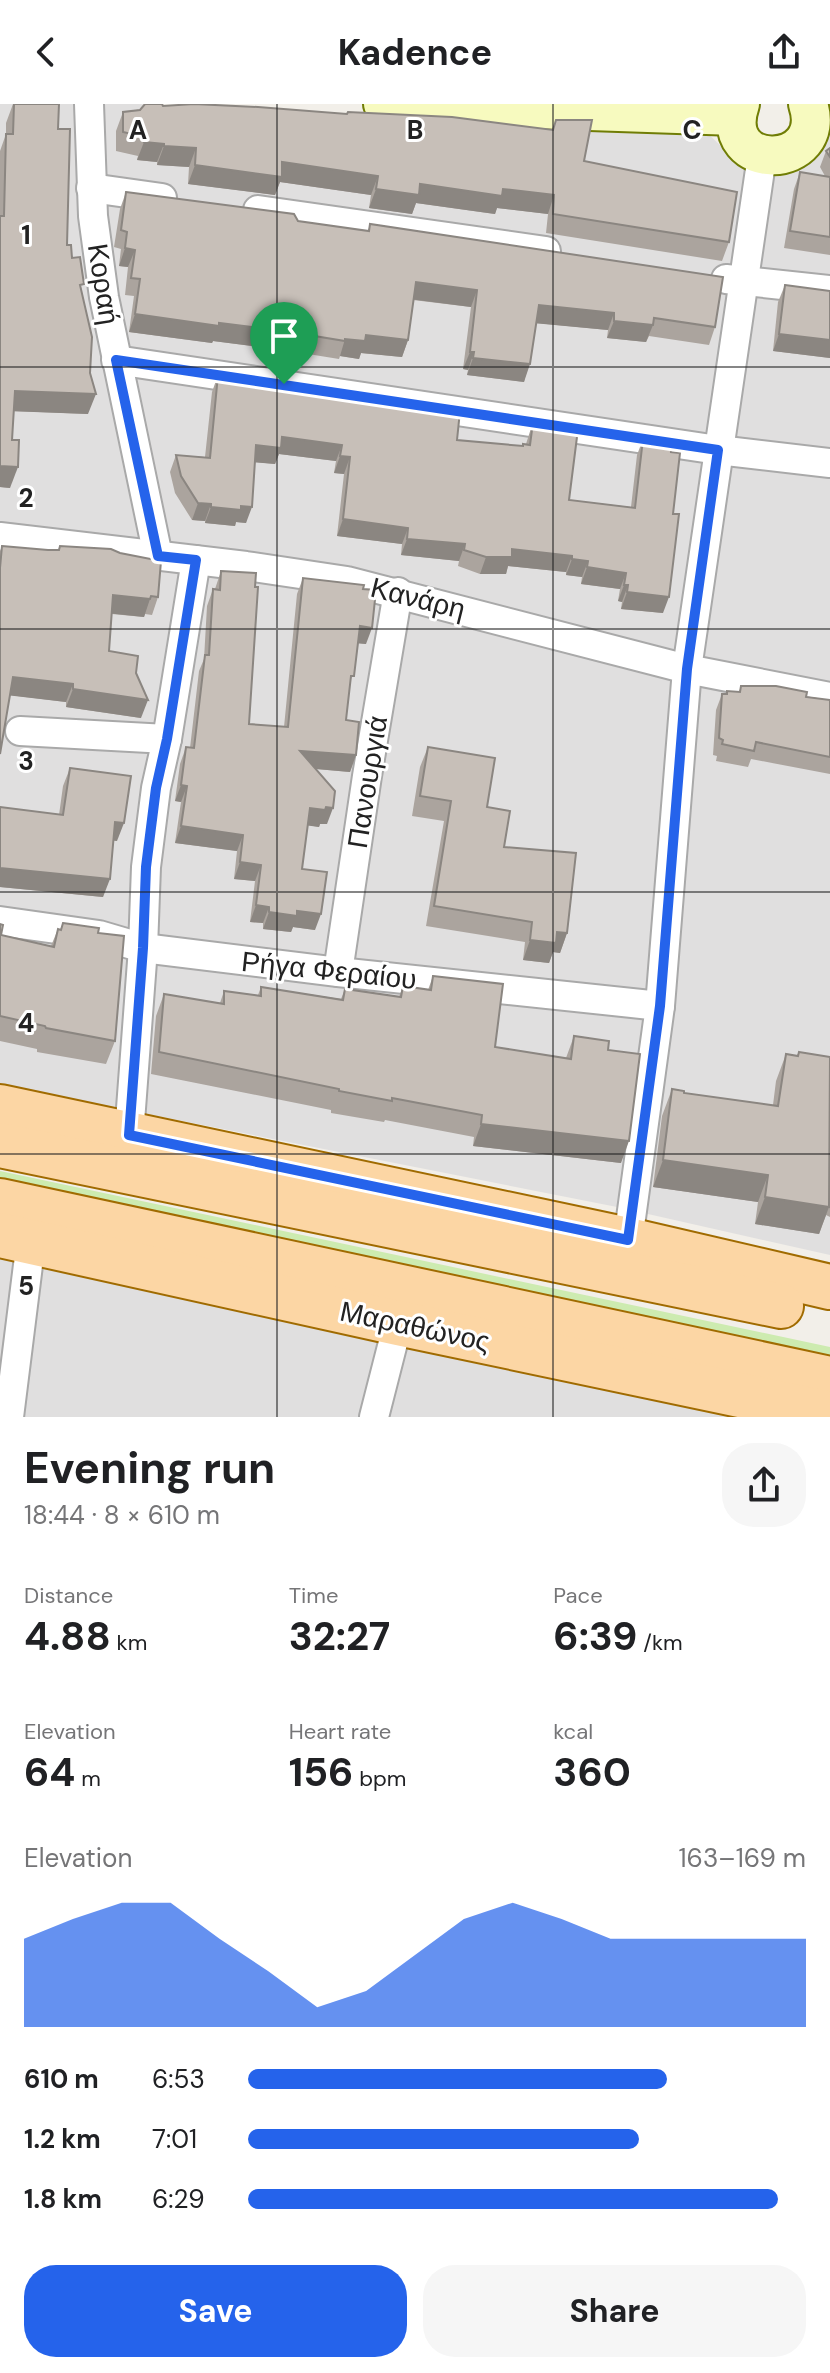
<!DOCTYPE html>
<html lang="en">
<head>
<meta charset="utf-8">
<style>
	:root { --surface:#fff; --page:#f6f6f6; --text:#202124; --muted:#757577; --accent:#2563eb }
	body { margin:0; font-family:"DM Sans",sans-serif; background:var(--page); color:var(--text); height:100vh; display:flex; flex-direction:column; font-size:30px; white-space:nowrap }
	* { box-sizing:border-box; margin:0 }
	p { font-size:26px; color:var(--muted) }
	.icon { flex:none; width:44px; height:44px; fill:none; stroke:currentColor; stroke-width:2; stroke-linecap:round; stroke-linejoin:round }
	.map { position:relative; height:1313px; overflow:hidden }
	.sheet { display:flex; flex-direction:column; background:var(--surface); flex:1 }
	.sheet>* { flex:none }
	.pin { position:absolute; display:grid; place-items:center; width:68px; height:68px; color:#fff; margin:-82px -34px; border-radius:50% 50% 50% 0; rotate:-45deg; box-shadow:0 0 8px #0007 }
	.pin .icon { rotate:45deg }
	.round { display:grid; place-items:center; flex:none; width:84px; height:84px; border-radius:32px; background:var(--page) }
	.headline { display:flex; align-items:center; justify-content:space-between; height:136px; padding:0 24px }
	h1 { font-size:44px; font-weight:700; line-height:60px }
	.figures { display:grid; grid-template-columns:repeat(3,1fr); gap:12px; height:136px; padding:8px 24px }
	.figures div { display:grid; align-content:center }
	.figures b { font-size:40px; font-weight:700 }
	.figures small { font-size:22px; font-weight:400 }
	.figures p { font-size:22px }
	.chart { height:224px; padding:16px 24px }
	.chart p { display:flex; justify-content:space-between }
	.chart svg { width:100%; height:144px; margin-top:8px; fill:var(--accent); opacity:.7 }
	.cta { display:flex; gap:16px; margin-top:auto; padding:16px 24px }
	.cta a { flex:1; height:92px; border-radius:32px; background:var(--accent); color:#fff; font-size:32px; font-weight:700; line-height:92px; text-align:center }
	.cta a+a { background:var(--page); color:var(--text) }
	ul { padding:0 24px; list-style:none; font-size:26px }
	li { display:grid; grid-template-columns:128px 96px 1fr; align-items:center; height:60px }
	li i { height:20px; border-radius:10px; background:var(--accent) }
	header { display:flex; justify-content:space-between; align-items:center; height:104px; padding:0 24px; background:var(--surface); font-size:36px; font-weight:700 }
	.map>svg:first-child { display:block }
</style>
</head>
<body>
<header><svg class="icon" aria-label="back" viewBox="0 0 24 24"><path d="M15 5l-7 7 7 7"/></svg>Kadence<svg class="icon" aria-label="share" viewBox="0 0 24 24"><path d="M12 15V3M7 8l5-5 5 5M5 13v7h14v-7"/></svg></header>
<div class="map">
<svg width="830" height="1313" viewBox="0 0 830 1313">
	<rect width="100%" height="100%" fill="#f2efe9"/>
	<g fill="#e0dfdf">
		<polygon points="0,0 138,0 703,25 742,62 781,68 830,31 830,1151 617,1103 0,981"/>
		<polygon points="0,1155 734,1313 0,1313"/>
	</g>
	<polygon fill="#cdebb0" points="0,1067 830,1243 830,1254 0,1075"/>
	<g fill="none" stroke-linecap="round" stroke-linejoin="round">
		<g stroke="#a9a9a9" stroke-width="32">
			<g id="street">
				<polyline points="89,0 93,112 104,193 158,452"/>
				<polyline points="91,84 162,94"/>
				<polyline points="258,106 546,147"/>
				<polyline points="726,175 830,186"/>
				<polyline points="116,256 718,346 830,359"/>
				<polyline points="0,433 246,462 347,477 687,565 830,593"/>
				<polyline points="20,627 167,635"/>
				<polyline points="0,817 99,831 143,844 338,868 660,902"/>
				<polyline points="338,868 367,672 398,488"/>
				<polyline points="129,1031 143,844 146,763 156,684 167,635 196,456"/>
				<polyline points="628,1136 660,902 687,565 762,52"/>
				<polyline points="9,1313 31,1137"/>
				<polyline points="374,1313 398,1219"/>
			</g>
		</g>
		<g stroke="#707d05" stroke-width="42">
			<g id="secondary">
				<polyline points="383,0 736,12"/>
				<path d="M740 0C716 71 830 66 808 0"/>
			</g>
		</g>
		<g stroke="#a06b00" stroke-width="48">
			<g id="primary">
				<polyline points="0,1003 628,1136 830,1183"/>
				<polyline points="0,1041 781,1202"/>
				<polyline points="0,1097 830,1275"/>
				<polyline points="0,1131 398,1219 830,1310"/>
			</g>
		</g>
		<use href="#street" stroke="#fff" stroke-width="28"/>
		<use href="#secondary" stroke="#f7fabf" stroke-width="38"/>
		<use href="#primary" stroke="#fcd6a4" stroke-width="44"/>
	</g>
	<g fill="#aba49e">
		<polygon points="13,0 58,25 67,141 72,154 82,187 88,310 13,307 10,384 0,383 0,47 6,30 6,19"/>
		<polygon points="163,2 347,10 552,26 556,16 584,57 729,138 722,157 546,129 548,110 497,104 495,110 416,99 412,110 369,104 371,91 280,78 275,91 188,80 189,63 157,61 157,58 137,56 138,52 116,47 116,27 123,8"/>
		<polygon points="830,44 830,151 784,144 794,85 800,68 825,72 820,63 826,47"/>
		<polygon points="126,88 298,117 368,127 370,120 715,223 709,241 649,232 646,238 607,234 608,226 536,219 524,278 467,271 468,266 463,265 471,203 413,196 408,236 402,253 361,249 359,255 340,252 339,255 277,245 213,237 212,239 129,228 134,192 125,191 128,163 119,162 121,145 114,143 120,105"/>
		<polygon points="785,181 830,187 830,254 773,247 778,198"/>
		<polygon points="218,271 457,336 522,342 526,340 533,318 569,396 631,403 637,351 643,335 663,509 621,505 622,498 618,497 620,485 581,480 582,473 566,471 566,468 508,462 506,470 480,470 458,462 459,457 401,451 402,440 337,432 344,370 334,369 336,357 279,350 275,360 255,358 246,419 236,418 235,422 205,419 205,417 192,416 175,389 170,368 176,351 205,353 212,288"/>
		<polygon points="2,442 48,446 58,446 60,442 158,493 152,511 145,510 144,513 112,510 109,547 136,569 141,614 66,603 66,598 9,591 0,650 0,447"/>
		<polygon points="221,467 249,620 284,623 297,490 303,474 363,485 366,540 358,539 349,586 346,616 356,651 350,668 316,665 327,720 320,720 319,723 308,721 302,765 315,826 293,823 291,828 263,825 263,819 250,818 255,777 234,775 237,747 175,739 181,698 175,697 180,660 186,643 190,644 199,567 204,555 207,502 213,485 215,485"/>
		<polygon points="741,582 830,596 830,670 751,655 748,663 716,657 717,652 713,651 716,606 722,590 726,590 727,587 739,588"/>
		<polygon points="428,643 487,703 504,743 567,829 560,849 553,848 549,859 523,856 525,838 426,822 444,717 412,712 420,663"/>
		<polygon points="70,664 117,737 113,736 103,793 0,783 0,703 59,711 63,682"/>
		<polygon points="63,819 98,829 115,937 106,960 37,948 37,945 0,937 0,820 1,831 51,842 58,825 60,826"/>
		<polygon points="433,872 495,943 566,954 574,932 608,946 621,1059 473,1042 474,1033 385,1016 384,1018 331,1009 331,1006 151,970 156,912 164,890 220,899 224,887 258,891 261,883 341,895 345,885 399,893 403,882 428,886"/>
		<polygon points="799,948 830,953 830,1113 826,1111 819,1130 755,1120 758,1098 653,1083 662,1012 672,985 684,989 773,1001 776,977 786,950 797,952"/>
	</g>
	<g fill="#8b8681">
		<polygon points="144,38 164,40 157,58 137,56"/>
		<polygon points="164,42 196,44 189,63 157,61"/>
		<polygon points="282,58 378,72 371,91 280,78 275,91 188,80 195,61"/>
		<polygon points="420,80 503,85 554,91 548,110 497,104 495,110 416,99 412,110 369,104 376,85"/>
		<polygon points="125,144 135,146 128,163 119,162"/>
		<polygon points="416,178 477,186 471,203 409,195"/>
		<polygon points="539,201 614,209 608,226 533,219"/>
		<polygon points="135,210 219,219 284,227 277,245 213,237 212,239 129,228"/>
		<polygon points="614,217 653,221 646,238 607,234"/>
		<polygon points="779,230 830,236 830,254 773,247"/>
		<polygon points="366,231 408,236 402,253 361,249 359,255 340,252 345,235"/>
		<polygon points="470,248 474,248 468,266 463,265"/>
		<polygon points="473,254 530,260 524,278 467,271"/>
		<polygon points="15,287 96,290 88,310 7,307"/>
		<polygon points="282,333 342,341 336,357 279,350 275,360 250,358 256,341"/>
		<polygon points="340,352 350,353 344,370 334,369"/>
		<polygon points="0,362 18,363 10,384 0,383"/>
		<polygon points="198,399 211,400 205,417 192,416"/>
		<polygon points="241,402 252,403 246,419 236,418 235,422 205,419 211,403"/>
		<polygon points="343,415 408,424 402,440 337,432"/>
		<polygon points="407,435 465,440 459,457 401,451"/>
		<polygon points="512,445 572,452 566,468 508,462 506,470 480,470 486,453"/>
		<polygon points="572,455 588,457 582,473 566,471"/>
		<polygon points="587,463 626,469 620,485 581,480"/>
		<polygon points="624,481 628,481 622,498 618,497"/>
		<polygon points="627,488 669,493 663,509 621,505"/>
		<polygon points="113,491 150,495 144,513 106,509"/>
		<polygon points="360,522 372,524 366,540 354,539"/>
		<polygon points="13,573 73,580 66,598 6,591"/>
		<polygon points="73,585 148,596 141,614 66,603"/>
		<polygon points="300,647 356,651 350,668 294,663"/>
		<polygon points="181,681 187,682 181,698 175,697"/>
		<polygon points="326,703 333,704 327,720 320,720 319,723 304,721 310,704"/>
		<polygon points="115,718 124,719 117,737 108,736"/>
		<polygon points="181,722 243,731 237,747 175,739"/>
		<polygon points="240,758 261,761 255,777 234,775"/>
		<polygon points="0,764 110,775 103,793 0,783"/>
		<polygon points="256,801 269,803 263,819 250,818"/>
		<polygon points="297,807 321,810 315,826 293,823 291,828 263,825 269,808"/>
		<polygon points="557,828 567,829 560,849 553,848 549,859 523,856 530,836"/>
		<polygon points="481,1020 629,1037 621,1059 473,1042"/>
		<polygon points="663,1056 768,1071 758,1098 653,1083"/>
		<polygon points="765,1093 829,1103 819,1130 755,1120"/>
	</g>
	<g fill="#c7bfb8" stroke="#8b8681" stroke-width="2">
		<polygon points="14,0 59,0 58,25 70,25 67,141 71,141 72,154 80,153 84,180 80,181 92,233 90,269 96,290 15,287 12,336 19,336 18,363 0,362 0,112 4,112 6,30 13,30"/>
		<polygon points="145,0 162,0 163,2 194,0 258,3 347,10 348,8 452,13 553,26 556,16 592,16 584,57 737,88 729,138 553,110 554,91 503,85 502,92 420,80 419,91 376,85 378,72 282,58 282,73 195,61 196,44 164,42 164,40 144,38 145,33 123,28 123,8 140,6"/>
		<polygon points="830,44 830,53 826,47"/>
		<polygon points="800,68 830,73 830,133 790,127"/>
		<polygon points="126,88 294,110 298,117 369,127 370,120 723,173 715,223 654,214 653,221 614,217 614,209 539,201 530,260 473,254 474,248 470,248 477,186 416,178 408,236 366,231 365,237 345,235 345,237 284,227 219,219 219,222 135,210 140,175 131,174 135,146 125,144 127,128 121,126"/>
		<polygon points="785,181 830,187 830,236 779,230"/>
		<polygon points="218,271 303,286 460,307 457,336 523,342 523,340 530,341 533,318 578,325 569,396 635,404 643,335 672,339 671,348 680,349 673,410 679,410 669,493 627,488 628,481 624,481 626,469 587,463 588,457 572,455 572,452 512,445 512,453 486,453 464,446 465,440 407,435 408,424 343,415 350,353 340,352 342,341 282,333 281,344 256,341 252,403 241,402 241,406 211,403 211,400 198,399 181,372 176,351 210,354"/>
		<polygon points="2,442 48,446 59,446 60,442 111,445 120,449 161,457 158,493 151,492 150,495 113,491 109,547 138,552 136,569 148,596 73,585 73,580 13,573 0,650 0,464"/>
		<polygon points="221,467 256,469 255,483 258,483 249,620 288,623 303,474 364,481 363,485 376,486 372,524 360,522 354,572 351,572 346,616 359,618 356,651 300,647 335,687 333,704 326,703 325,706 310,704 302,765 327,768 321,810 297,807 297,812 269,808 269,803 256,801 261,761 240,758 243,731 181,722 187,682 181,681 186,643 194,644 205,551 209,551 213,485 220,486"/>
		<polygon points="741,582 776,582 807,588 806,593 830,596 830,653 756,638 754,647 722,640 723,636 719,634 722,590 727,590 727,587 740,588"/>
		<polygon points="428,643 495,654 487,703 510,707 504,743 576,749 567,829 557,828 556,839 530,836 532,818 434,802 451,697 420,692"/>
		<polygon points="70,664 131,672 124,719 115,718 110,775 0,764 0,703 63,711"/>
		<polygon points="63,819 99,824 98,829 124,832 115,937 46,924 45,922 0,912 0,820 3,821 1,831 54,843 58,825 61,826"/>
		<polygon points="433,872 503,880 495,943 571,955 574,932 609,937 608,946 640,950 629,1037 481,1020 482,1011 392,994 392,997 339,987 339,985 159,948 164,890 224,900 224,887 261,892 261,883 343,896 345,885 401,893 403,882 431,886"/>
		<polygon points="799,948 830,953 829,1103 765,1093 768,1071 663,1056 672,985 684,987 684,989 778,1002 786,950 798,952"/>
	</g>
	<g fill="none" stroke-linecap="round" stroke-linejoin="round">
		<g stroke="#fff" stroke-width="16">
			<polygon id="route" points="116,256 718,346 687,565 660,902 628,1136 129,1031 143,844 146,763 156,684 167,635 196,456 158,452"/>
		</g>
		<use href="#route" stroke="#2563eb" stroke-width="10"/>
	</g>
	<path fill="none" stroke="#222" stroke-width="2" stroke-opacity="0.55" d="M277 0V1313M553 0V1313M0 263H830M0 525H830M0 788H830M0 1050H830"/>
	<g text-anchor="middle" stroke-width="6" stroke-linejoin="round" paint-order="stroke">
		<g font-size="28" fill="#222" stroke="#fff">
			<text transform="translate(104 180) rotate(81)" y="10">Κοραή</text>
			<text transform="translate(418 494) rotate(14)" y="10">Κανάρη</text>
			<text transform="translate(367 678) rotate(-81)" y="10">Πανουργιά</text>
			<text transform="translate(329 866) rotate(6)" y="10">Ρήγα Φεραίου</text>
			<text transform="translate(415 1222) rotate(12)" y="10">Μαραθώνος</text>
		</g>
	</g>
	<g font-size="26" text-anchor="middle" font-weight="bold" fill="#222" stroke="#fff" stroke-width="6" stroke-linejoin="round" paint-order="stroke">
		<text x="138" y="35">A</text>
		<text x="415" y="35">B</text>
		<text x="692" y="35">C</text>
		<text x="26" y="140">1</text>
		<text x="26" y="403">2</text>
		<text x="26" y="666">3</text>
		<text x="26" y="928">4</text>
		<text x="26" y="1191">5</text>
	</g>
</svg>
<div class="pin" style="left:284px;top:280px;background:#1e9e55"><svg class="icon" aria-label="arrive" viewBox="0 0 24 24"><path d="M6 21V4h12l-3 4 3 4H6"/></svg></div>
</div>
<section class="sheet">
<div class="headline"><div><h1>Evening run</h1><p>18:44 · 8 × 610 m</p></div><a class="round"><svg class="icon" aria-label="share" viewBox="0 0 24 24"><path d="M12 15V3M7 8l5-5 5 5M5 13v7h14v-7"/></svg></a></div>
<div class="figures">
<div><p>Distance</p><b>4.88<small> km</small></b></div>
<div><p>Time</p><b>32:27</b></div>
<div><p>Pace</p><b>6:39<small> /km</small></b></div>
</div>
<div class="figures">
<div><p>Elevation</p><b>64<small> m</small></b></div>
<div><p>Heart rate</p><b>156<small> bpm</small></b></div>
<div><p>kcal</p><b>360</b></div>
</div>
<div class="chart"><p><span>Elevation</span>163–169 m</p>
<svg viewBox="0 0 160 44" preserveAspectRatio="none"><path d="M0 44V17L10 11L20 6L30 6L40 17L50 27L60 38L70 33L80 22L90 11L100 6L110 11L120 17L130 17L140 17L150 17L160 17V44z"/></svg>
</div>
<ul>
<li><b>610 m</b>6:53<i style="width:75%"></i></li>
<li><b>1.2 km</b>7:01<i style="width:70%"></i></li>
<li><b>1.8 km</b>6:29<i style="width:95%"></i></li>
</ul>
<div class="cta"><a>Save</a><a>Share</a></div>
</section>
</body>
</html>
